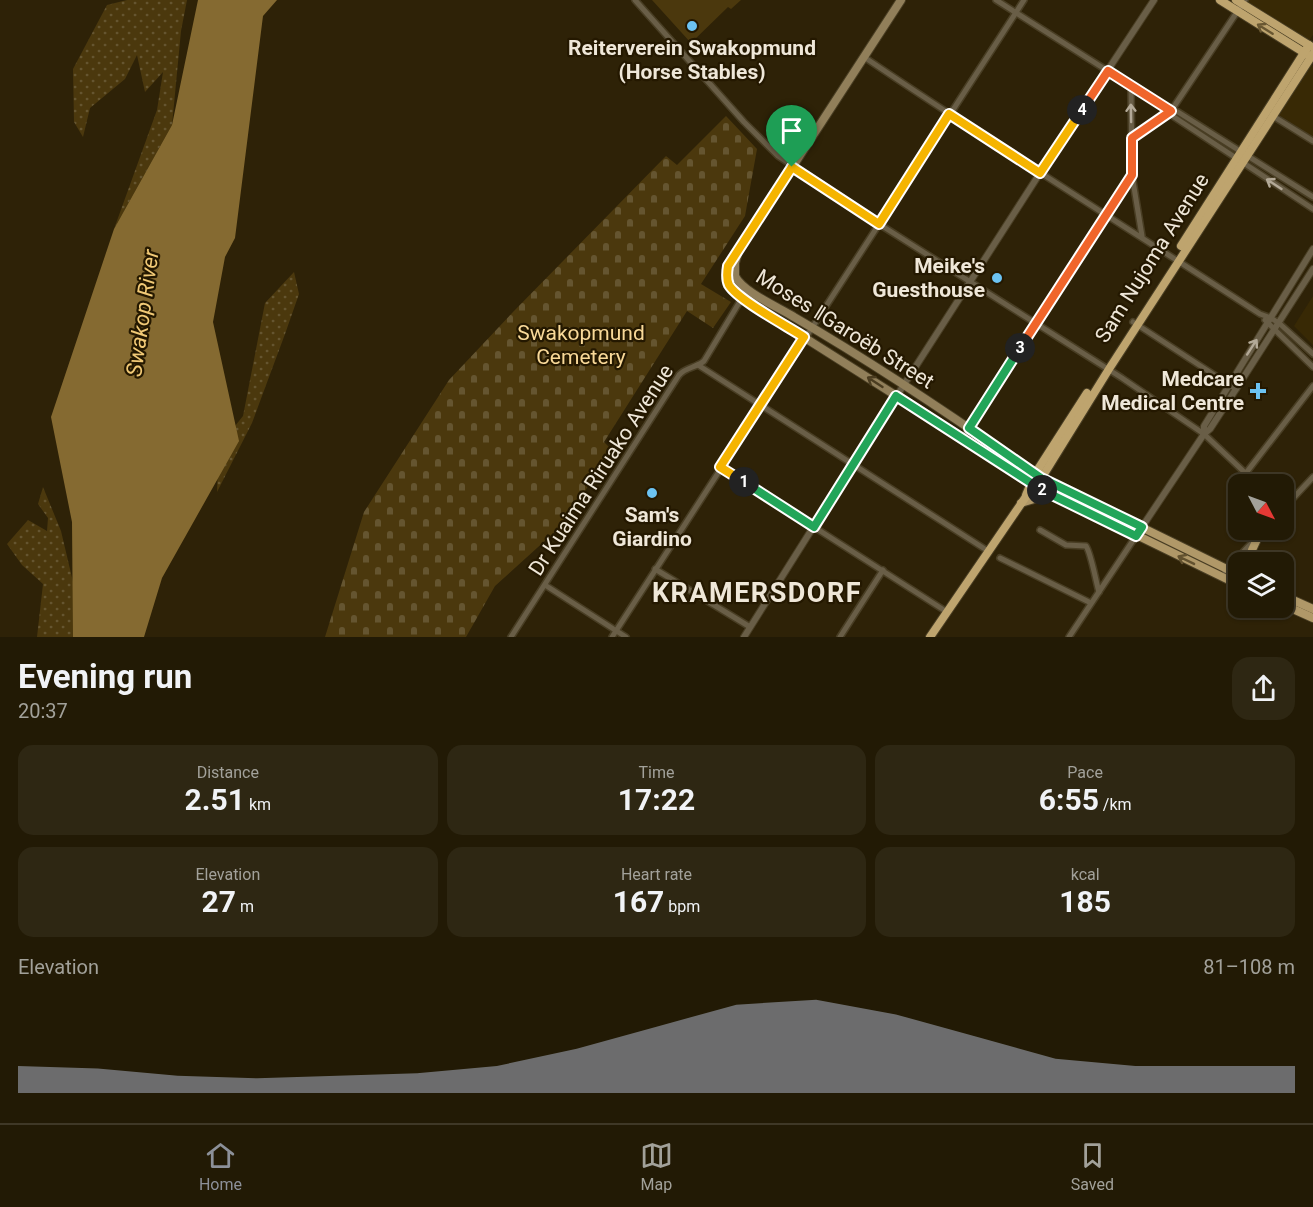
<!DOCTYPE html>
<html lang="en">
<head>
<meta charset="utf-8">
<style>
	:root { --surface:#221a05; --page:#2e2713; --text:#f1f3f6; --muted:#a2a19a; --line:#3f3827; --accent:#8c9099 }
	body { margin:0; font-family:Roboto,sans-serif; background:var(--page); color:var(--text); height:100vh; display:flex; flex-direction:column; font-size:22px; white-space:nowrap }
	* { box-sizing:border-box; margin:0 }
	p { font-size:20px; color:var(--muted) }
	.icon { flex:none; width:33px; height:33px; fill:none; stroke:currentColor; stroke-width:2; stroke-linecap:round; stroke-linejoin:round }
	.map { position:relative; height:637px; overflow:hidden }
	.side { display:flex; flex-direction:column; background:var(--surface); flex:1 }
	.side>* { flex:none }
	.needle { width:39px; rotate:131deg }
	.buttons { position:absolute; left:1228px; top:474px; display:grid; gap:12px }
	.buttons a { display:grid; place-items:center; width:66px; height:66px; border-radius:12px; background:var(--surface); box-shadow:0 2px 4px #0004,0 0 0 2px var(--line); font-size:30px }
	.pin { position:absolute; display:grid; place-items:center; width:51px; height:51px; color:#fff; margin:-62px -26px; border-radius:50% 50% 50% 0; rotate:-45deg; box-shadow:0 0 6px #0007 }
	.pin .icon { rotate:45deg }
	.km { position:absolute; width:30px; height:30px; margin:-15px; border-radius:50%; background:#222; color:#fff; font-size:16px; line-height:30px; text-align:center }
	.round { display:grid; place-items:center; flex:none; width:63px; height:63px; border-radius:18px; background:var(--page) }
	.summary { display:flex; align-items:center; justify-content:space-between; height:102px; padding:0 18px }
	h1 { font-size:33px; font-weight:700; line-height:45px }
	.metrics { display:grid; grid-template-columns:repeat(3,1fr); gap:9px; height:102px; padding:6px 18px }
	.metrics div { display:grid; align-content:center; border-radius:15px; background:var(--page); text-align:center }
	.metrics b { font-size:30px; font-weight:700 }
	.metrics small { font-size:16px; font-weight:400 }
	.metrics p { font-size:16px }
	.chart { height:168px; padding:12px 18px }
	.chart p { display:flex; justify-content:space-between }
	.chart svg { width:100%; height:108px; margin-top:6px; fill:var(--accent); opacity:.7 }
	.menu { display:flex; justify-content:space-around; align-items:center; height:84px; border-top:2px solid var(--line); background:var(--surface); font-size:16px; color:var(--muted) }
	.menu a { display:grid; justify-items:center; gap:3px }
	.menu .current { color:var(--accent) }
	.map>svg:first-child { display:block }
</style>
</head>
<body>
<div class="map">
<svg width="1313" height="637" viewBox="0 0 1313 637">
	<defs>
		<pattern id="grass-dots" width="8" height="8" patternUnits="userSpaceOnUse" patternTransform="scale(1.5)"><rect width="8" height="8" fill="#4b380d"/><path d="M2 2h.1M6 6h.1" fill="none" stroke="#655530" stroke-width="1.8" stroke-linecap="round"/></pattern>
		<pattern id="cemetery-stones" width="16" height="16" patternUnits="userSpaceOnUse" patternTransform="scale(1.5)"><rect width="16" height="16" fill="#4b380d"/><path d="M2 7V4a2 2 0 0 1 4 0v3zM10 15v-3a2 2 0 0 1 4 0v3z" fill="#655530"/></pattern>
	</defs>
	<rect width="100%" height="100%" fill="#2e2207"/>
	<g fill="#382905">
		<polygon points="1241,0 1313,0 1313,35 1308,42"/>
		<polygon points="1312,65 1313,66 1313,137 1279,115"/>
		<polygon points="1313,296 1313,345 1294,326"/>
	</g>
	<g fill="url(#grass-dots)">
		<polygon points="127,0 187,0 181,31 172,125 114,229 157,110 163,72 145,92 137,55 125,79 90,108 83,137 74,122 73,69 107,5"/>
		<polygon points="294,272 299,294 285,334 252,423 217,492 218,463 223,441 243,416 265,303"/>
		<polygon points="43,487 61,531 78,603 75,637 37,637 43,584 22,565 7,544 28,520 47,531 48,518 38,504"/>
	</g>
	<polygon fill="url(#cemetery-stones)" points="726,116 757,149 745,216 701,284 731,302 713,328 687,311 604,442 610,448 569,519 495,586 466,637 325,637 364,512 449,380 513,312 666,156 677,165"/>
	<polygon fill="#4b380d" points="652,0 741,0 731,9 728,7 691,43"/>
	<polygon fill="#856a31" points="198,0 277,0 263,16 235,238 225,257 213,322 239,441 162,578 144,637 73,637 72,522 51,417 114,229 172,125"/>
	<g fill="none" stroke-linecap="round" stroke-linejoin="round">
		<g stroke="#493e24" stroke-width="8">
			<g id="minor">
				<polyline points="635,0 744,122 778,156 879,224 1122,378 1204,434 1257,484"/>
				<polyline points="996,0 1171,111 1178,112 1313,197"/>
				<path d="M864 57C994 145 1128 228 1260 314L1271 318 1280 324 1313 354"/>
				<polyline points="1131,87 1132,175 1142,236"/>
				<polyline points="1171,111 1174,117 1313,209"/>
				<polyline points="1271,115 1313,141"/>
				<polyline points="1132,138 1171,111 1245,0"/>
				<polyline points="1265,320 1313,367"/>
				<polyline points="1133,322 1236,389"/>
				<polyline points="698,365 988,551"/>
				<polyline points="963,438 1132,175"/>
				<polyline points="720,467 947,612"/>
				<polyline points="1246,473 1313,386"/>
				<polyline points="1284,508 1313,477"/>
				<path d="M1040 530 1066 545 1086 546C1091 553 1096 582 1099 592"/>
				<polyline points="1000,558 1091,603"/>
				<polyline points="655,569 750,627"/>
				<polyline points="1225,571 1264,530"/>
				<polyline points="545,585 626,637"/>
				<path d="M511 637 679 375C686 367 696 368 704 361L742 298"/>
				<polyline points="612,637 1024,0"/>
				<polyline points="840,637 883,570"/>
				<polyline points="1069,637 1136,536"/>
			</g>
		</g>
		<g stroke="#493e24" stroke-width="8">
			<g id="tertiary">
				<polyline points="1204,434 1204,426 1313,249"/>
				<polyline points="1136,536 1204,434 1210,429 1236,389 1313,269"/>
				<polyline points="744,637 853,464 1040,173 1154,0"/>
			</g>
		</g>
		<g stroke="#493e24" stroke-width="10">
			<g id="secondary">
				<path d="M901 0 728 266C725 280 731 290 742 298L963 438 1030 483"/>
				<path d="M737 256 735 263V276C743 292 778 307 794 317 877 365 957 419 1035 474"/>
			</g>
		</g>
		<g stroke="#493e24" stroke-width="10">
			<g id="primary">
				<polyline points="1037,476 1239,575"/>
				<polyline points="1032,484 1239,585"/>
				<polyline points="1021,503 1044,496 1053,496"/>
				<polyline points="1250,562 1252,550 1259,535"/>
				<polyline points="1284,596 1313,609"/>
				<polyline points="1284,605 1313,618"/>
			</g>
		</g>
		<g stroke="#493e24" stroke-width="10">
			<g id="trunk">
				<polyline points="1220,0 1308,55"/>
				<polyline points="1236,0 1312,47"/>
				<polyline points="1181,246 1309,45"/>
				<polyline points="1026,495 1035,474 1087,393"/>
				<polyline points="930,637 1025,498 1036,487 1109,369 1313,54"/>
			</g>
		</g>
		<use href="#minor" stroke="#695e47" stroke-width="5"/>
		<use href="#tertiary" stroke="#695e47" stroke-width="6"/>
		<use href="#secondary" stroke="#917f5a" stroke-width="8"/>
		<use href="#primary" stroke="#b09868" stroke-width="8"/>
		<use href="#trunk" stroke="#bea46e" stroke-width="8"/>
	</g>
	<defs><path id="oneway-shaft" d="M-6 0H5M1.5-3L5.5 0L1.5 3" fill="none" stroke-width="1.6" stroke-linecap="round" stroke-linejoin="round" transform="scale(1.5)"/></defs>
	<use stroke="#695731" href="#oneway-shaft" transform="translate(1265 29) rotate(-148)"/>
	<g stroke="#b3a997">
		<use href="#oneway-shaft" transform="translate(1131 113) rotate(-91)"/>
		<use href="#oneway-shaft" transform="translate(1274 184) rotate(-147)"/>
		<use href="#oneway-shaft" transform="translate(1252 347) rotate(-57)"/>
	</g>
	<use stroke="#4a3c20" href="#oneway-shaft" transform="translate(875 382) rotate(-147)"/>
	<use stroke="#63522f" href="#oneway-shaft" transform="translate(1186 560) rotate(-154)"/>
	<g fill="none" stroke-linecap="round" stroke-linejoin="round">
		<g stroke="#fff" stroke-width="12">
			<path id="split-1" d="M744 482 720 467 804 337C787 326 738 300 729 285 726 279 727 272 728 266L792 167"/>
		</g>
		<g stroke="#fff" stroke-width="12">
			<polyline id="split-2" points="744,482 814,527 896,396 1042,490"/>
		</g>
		<g stroke="#fff" stroke-width="12">
			<polyline id="split-3" points="1020,348 969,428 1041,478 1142,527 1136,536 1042,490"/>
		</g>
		<g stroke="#fff" stroke-width="12">
			<polyline id="split-4" points="1020,348 1132,175 1132,138 1171,111 1108,71 1082,110"/>
		</g>
		<g stroke="#fff" stroke-width="12">
			<polyline id="split-5" points="792,167 879,224 949,114 1040,173 1082,110"/>
		</g>
		<use href="#split-1" stroke="#f5b400" stroke-width="8"/>
		<use href="#split-2" stroke="#22a559" stroke-width="8"/>
		<use href="#split-3" stroke="#22a559" stroke-width="8"/>
		<use href="#split-4" stroke="#f0652b" stroke-width="8"/>
		<use href="#split-5" stroke="#f5b400" stroke-width="8"/>
	</g>
	<g fill="#6cc3f2" stroke="#241800" stroke-width="2">
		<circle cx="692" cy="26" r="6"/>
		<circle cx="997" cy="278" r="6"/>
		<path d="M1255 382h6v6h6v6h-6v6h-6v-6h-6v-6h6z"/>
		<circle cx="652" cy="493" r="6"/>
	</g>
	<g text-anchor="middle" stroke-width="4.5" stroke-linejoin="round" paint-order="stroke">
		<g font-size="21" font-weight="bold" fill="#efe7d8" stroke="#241800">
			<text x="692" y="55">Reiterverein Swakopmund<tspan x="692" dy="24">(Horse Stables)</tspan></text>
			<text x="985" y="273" text-anchor="end">Meike's<tspan x="985" dy="24">Guesthouse</tspan></text>
			<text x="1244" y="386" text-anchor="end">Medcare<tspan x="1244" dy="24">Medical Centre</tspan></text>
			<text x="652" y="522">Sam's<tspan x="652" dy="24">Giardino</tspan></text>
		</g>
		<g font-size="21" fill="#efe7d8" stroke="#241800">
			<text transform="translate(1152 258) rotate(-58)" y="7">Sam Nujoma Avenue</text>
			<text transform="translate(845 329) rotate(32)" y="7">Moses ǁGaroëb Street</text>
			<text transform="translate(601 470) rotate(-57)" y="7">Dr Kuaima Riruako Avenue</text>
		</g>
		<g font-size="21" fill="#f9d998" stroke="#241800">
			<text x="581" y="340">Swakopmund<tspan x="581" dy="24">Cemetery</tspan></text>
		</g>
		<g font-size="22" font-style="italic" fill="#f2ca76" stroke="#241800">
			<text transform="translate(142 313) rotate(-82)" y="8">Swakop River</text>
		</g>
		<g font-size="27" font-weight="bold" letter-spacing="1.5" fill="#efe7d8" stroke="#241800">
			<text x="757" y="602">KRAMERSDORF</text>
		</g>
	</g>
</svg>
<div class="buttons">
<a><svg class="needle" viewBox="-14 -14 28 28"><path d="M0-13l5 13h-10z" fill="#e53935"/><path d="M0 13l5-13h-10z" fill="#a2a19a"/></svg></a>
<a><svg class="icon" aria-label="layers" viewBox="0 0 24 24"><path d="M12 4l9 5-9 5-9-5zM3 14l9 5 9-5"/></svg></a>
</div>
<div class="pin" style="left:792px;top:167px;background:#1e9e55"><svg class="icon" aria-label="arrive" viewBox="0 0 24 24"><path d="M6 21V4h12l-3 4 3 4H6"/></svg></div>
<b class="km" style="left:744px;top:482px">1</b>
<b class="km" style="left:1042px;top:490px">2</b>
<b class="km" style="left:1020px;top:348px">3</b>
<b class="km" style="left:1082px;top:110px">4</b>
</div>
<section class="side">
<div class="summary"><div><h1>Evening run</h1><p>20:37</p></div><a class="round"><svg class="icon" aria-label="share" viewBox="0 0 24 24"><path d="M12 15V3M7 8l5-5 5 5M5 13v7h14v-7"/></svg></a></div>
<div class="metrics">
<div><p>Distance</p><b>2.51<small> km</small></b></div>
<div><p>Time</p><b>17:22</b></div>
<div><p>Pace</p><b>6:55<small> /km</small></b></div>
</div>
<div class="metrics">
<div><p>Elevation</p><b>27<small> m</small></b></div>
<div><p>Heart rate</p><b>167<small> bpm</small></b></div>
<div><p>kcal</p><b>185</b></div>
</div>
<div class="chart"><p><span>Elevation</span>81–108 m</p>
<svg viewBox="0 0 160 44" preserveAspectRatio="none"><path d="M0 44V33L10 34L20 37L30 38L40 37L50 36L60 33L70 26L80 17L90 8L100 6L110 12L120 21L130 30L140 33L150 33L160 33V44z"/></svg>
</div>
</section>
<nav class="menu">
<a class="current"><svg class="icon" aria-label="home" viewBox="0 0 24 24"><path d="M3 11l9-7 9 7M6 9v11h12V9"/></svg>Home</a>
<a><svg class="icon" aria-label="map" viewBox="0 0 24 24"><path d="M3 6l6-2 6 2 6-2v14l-6 2-6-2-6 2zM9 4v14M15 6v14"/></svg>Map</a>
<a><svg class="icon" aria-label="saved" viewBox="0 0 24 24"><path d="M7 4h10v16l-5-4-5 4z"/></svg>Saved</a>
</nav>
</body>
</html>
